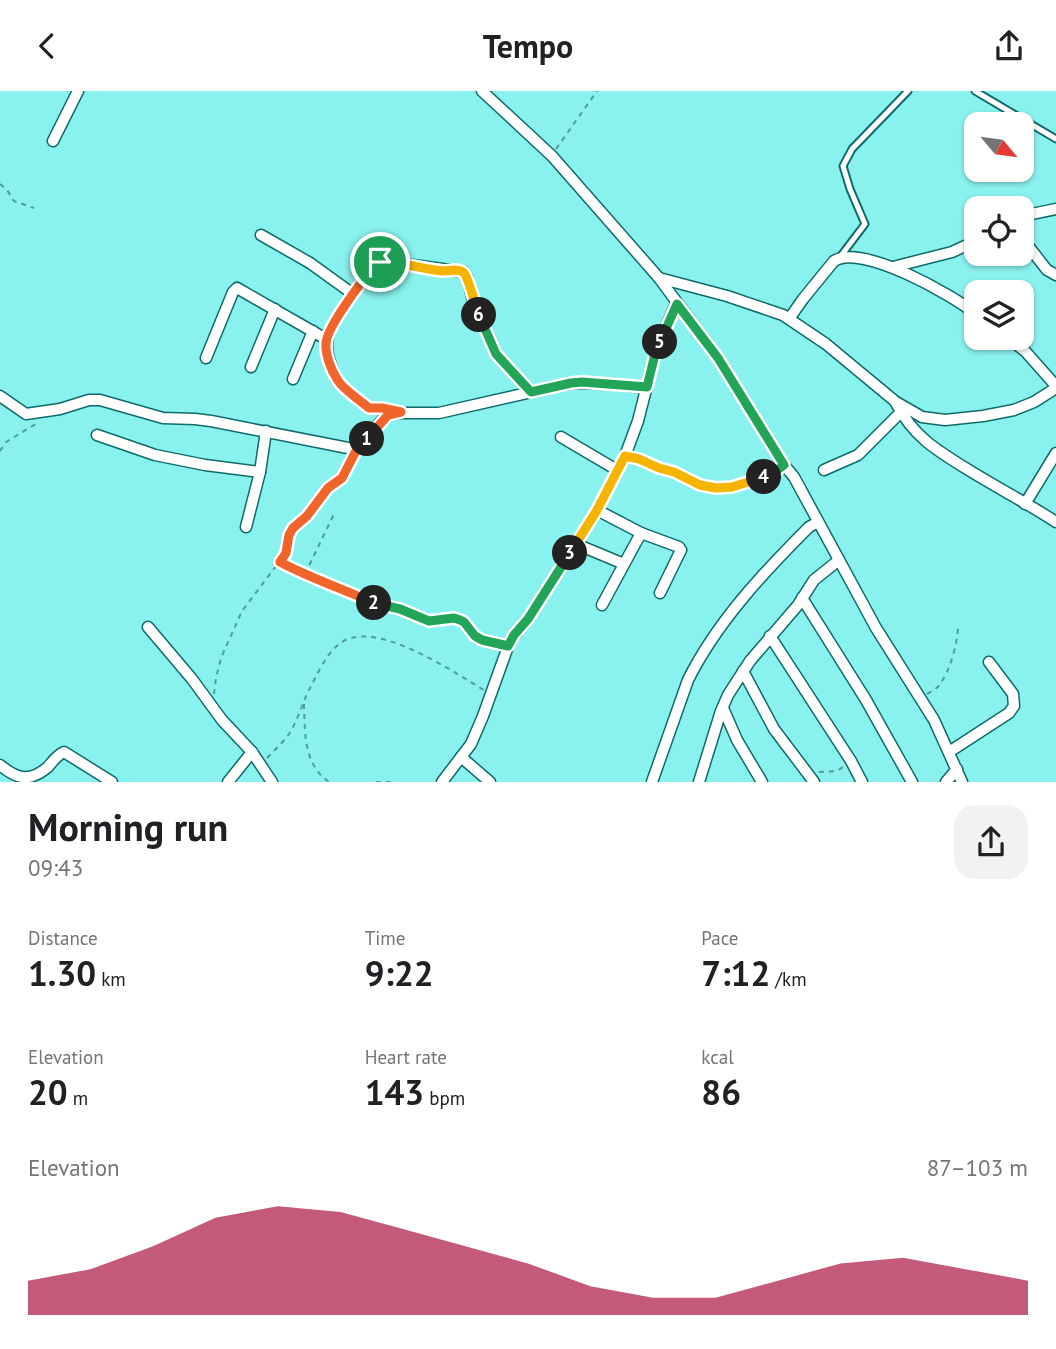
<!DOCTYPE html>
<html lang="en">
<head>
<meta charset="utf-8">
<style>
	:root { --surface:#fff; --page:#f2f2f2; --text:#202124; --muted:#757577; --accent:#aa1540 }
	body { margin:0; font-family:"PT Sans",sans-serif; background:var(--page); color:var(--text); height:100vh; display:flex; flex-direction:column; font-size:26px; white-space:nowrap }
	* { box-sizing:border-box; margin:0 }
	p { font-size:23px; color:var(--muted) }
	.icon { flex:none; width:38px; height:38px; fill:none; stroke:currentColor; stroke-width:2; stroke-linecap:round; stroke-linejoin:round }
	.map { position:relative; height:691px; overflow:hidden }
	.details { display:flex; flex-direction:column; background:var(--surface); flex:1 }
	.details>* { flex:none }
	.needle { width:46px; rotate:119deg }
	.fabs { position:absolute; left:964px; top:21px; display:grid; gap:14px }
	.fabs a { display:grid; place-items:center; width:70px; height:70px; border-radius:14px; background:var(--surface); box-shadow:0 2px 5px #0004; font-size:35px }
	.pin { position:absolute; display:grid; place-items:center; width:60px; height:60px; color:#fff; margin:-30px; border:4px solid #fff; border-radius:50%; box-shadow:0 2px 7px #0007 }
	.km { position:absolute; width:35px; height:35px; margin:-18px; border-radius:50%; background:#222; color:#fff; font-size:19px; line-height:35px; text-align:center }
	.round { display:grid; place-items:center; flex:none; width:74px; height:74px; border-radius:21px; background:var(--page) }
	.overview { display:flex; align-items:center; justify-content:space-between; height:119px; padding:0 28px }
	h1 { font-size:38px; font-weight:700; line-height:52px }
	.stats { display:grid; grid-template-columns:repeat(3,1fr); gap:10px; height:119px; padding:7px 28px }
	.stats div { display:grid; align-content:center }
	.stats b { font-size:35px; font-weight:700 }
	.stats small { font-size:19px; font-weight:400 }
	.stats p { font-size:19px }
	.chart { height:196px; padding:14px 28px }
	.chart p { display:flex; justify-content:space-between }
	.chart svg { width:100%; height:126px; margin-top:7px; fill:var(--accent); opacity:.7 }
	header { display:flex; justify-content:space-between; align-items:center; height:91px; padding:0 28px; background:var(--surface); font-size:32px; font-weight:700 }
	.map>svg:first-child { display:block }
</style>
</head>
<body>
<header><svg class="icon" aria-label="back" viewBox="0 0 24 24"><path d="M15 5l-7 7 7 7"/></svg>Tempo<svg class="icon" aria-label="share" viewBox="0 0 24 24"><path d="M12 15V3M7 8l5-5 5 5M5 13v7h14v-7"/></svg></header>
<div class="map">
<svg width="1056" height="691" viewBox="0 0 1056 691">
	<rect width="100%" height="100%" fill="#89f1ee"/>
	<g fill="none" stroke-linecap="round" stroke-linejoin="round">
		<g stroke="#0f6b69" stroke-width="9">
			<g id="lane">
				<polyline points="975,0 1056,48"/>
				<polyline points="840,166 865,133 850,98 843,75 852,58 908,0"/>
			</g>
		</g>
		<g stroke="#0f6b69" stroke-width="13">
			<g id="street">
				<polyline points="482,0 552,65 659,187 718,267 784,374 794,386 876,537 934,629 962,691"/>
				<polyline points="53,50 78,0"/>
				<polyline points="1022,125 1056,118"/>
				<polyline points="261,144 310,172 353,203"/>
				<polyline points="1022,147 1047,179 1056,184"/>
				<polyline points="893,176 952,161 976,150"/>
				<polyline points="659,187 727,205 783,224 826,253 896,311 922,326 945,329 983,325 1014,319 1034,311 1056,297"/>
				<path d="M789 228 803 208 834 170C862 152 952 204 976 223"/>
				<polyline points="1008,247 1025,260 1056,295"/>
				<polyline points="206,267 233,201 237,197 326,248"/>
				<polyline points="251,276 275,218"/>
				<polyline points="293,288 313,240"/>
				<polyline points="0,305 26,323 60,318 89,309 100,309 163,327 195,328 211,330 353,358 360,355 383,328 392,322 439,322 571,292 612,293 647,297"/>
				<path d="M896 312C913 345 936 359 967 378 996 396 1027 412 1056 431"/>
				<path d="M397 320 382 317H369C360 309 348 302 340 293 335 288 333 281 331 274 320 244 333 235 348 210 357 197 369 177 384 170L464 181 467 186 473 209 496 263 531 301"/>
				<polyline points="97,344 155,364 205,374 260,381"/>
				<polyline points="561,346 617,379"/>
				<polyline points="824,379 858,364 901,321"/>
				<polyline points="1025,413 1056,362"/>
				<polyline points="597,419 641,442 679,456 681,459 660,502"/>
				<polyline points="246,436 260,381 266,340"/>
				<polyline points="576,453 624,473"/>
				<polyline points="802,507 866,609 912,691"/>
				<polyline points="602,514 641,442"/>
				<polyline points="148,536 192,588 222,629 252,661 272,691"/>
				<polyline points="770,545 851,670 862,691"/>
				<polyline points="743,580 774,638 814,691"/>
				<polyline points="723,617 737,649 762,691"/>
				<polyline points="949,661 1009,622 1014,615 1013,603 989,571"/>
				<polyline points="461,666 490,691"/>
				<path d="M0 674C18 689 30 691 48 676 53 670 57 664 64 661L112 691"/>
				<polyline points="228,691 252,661"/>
				<polyline points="442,691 471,653 483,625 510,550 528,528 597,419 625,365 638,330 656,259 676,213"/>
				<path d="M652 691 688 589C717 531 763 482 809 436L818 431"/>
				<polyline points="699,691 721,620 728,604 750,570 798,514 814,489 839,469"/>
				<polyline points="946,691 957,678"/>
			</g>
		</g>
		<g stroke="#519c9a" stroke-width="2" stroke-dasharray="5 5" stroke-linecap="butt">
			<polyline points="556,58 597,0"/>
			<polyline points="0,93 7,99 14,110 34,117"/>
			<polyline points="0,360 6,351 39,331"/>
			<polyline points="635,367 674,381 700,394 716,398 732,395 764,386 777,379"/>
			<polyline points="281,472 301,482 347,500 374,512 400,518 429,530 454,527 460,529 466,533 475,545 482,549 499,553"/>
			<polyline points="305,483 334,423"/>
			<polyline points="214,603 216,587 221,567 242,520 286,462 289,444 293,437 307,425 328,397 342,387 353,367"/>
			<path d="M927 603C932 600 937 598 940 593 950 580 958 551 958 535"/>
			<path d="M304 613C305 641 303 673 329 691"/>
			<path d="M267 667C275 659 283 651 289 643 298 629 302 613 309 599 317 584 325 565 338 554 371 524 453 581 484 599"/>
			<polyline points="819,681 837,680 843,676"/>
			<polyline points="376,691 391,691"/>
		</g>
		<use href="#lane" stroke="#fff" stroke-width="5"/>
		<use href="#street" stroke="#fff" stroke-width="10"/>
	</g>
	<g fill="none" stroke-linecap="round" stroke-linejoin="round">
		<g stroke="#fff" stroke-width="14">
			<path id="split-1" d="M367 348 388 324 401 321 382 317H369C360 309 342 298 337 288 331 279 325 263 326 252 327 236 367 181 380 171"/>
		</g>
		<g stroke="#fff" stroke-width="14">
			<path id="split-2" d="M367 348 358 356 342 387 328 397 307 425 293 437 289 444 286 462 280 471C310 487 343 498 374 512"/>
		</g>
		<g stroke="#fff" stroke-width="14">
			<polyline id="split-3" points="374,512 400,518 429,530 454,527 460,529 464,531 475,545 482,549 508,555 514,544 528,528 570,462"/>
		</g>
		<g stroke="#fff" stroke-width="14">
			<polyline id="split-4" points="570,462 597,419 625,365 639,368 659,377 674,381 700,394 716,397 732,396 764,386"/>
		</g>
		<g stroke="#fff" stroke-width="14">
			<polyline id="split-5" points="660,251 677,213 718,267 784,374 772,383 764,386"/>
		</g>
		<g stroke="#fff" stroke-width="14">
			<polyline id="split-6" points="479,224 496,263 531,301 571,292 582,291 647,296 656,259 660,251"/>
		</g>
		<g stroke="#fff" stroke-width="14">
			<path id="split-7" d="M380 171 388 170C406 173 424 178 443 180 449 180 459 177 464 182 468 186 476 216 479 224"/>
		</g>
		<use href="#split-1" stroke="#f0652b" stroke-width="9"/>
		<use href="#split-2" stroke="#f0652b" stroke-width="9"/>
		<use href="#split-3" stroke="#22a559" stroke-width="9"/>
		<use href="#split-4" stroke="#f5b400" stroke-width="9"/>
		<use href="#split-5" stroke="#22a559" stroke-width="9"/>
		<use href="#split-6" stroke="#22a559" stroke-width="9"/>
		<use href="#split-7" stroke="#f5b400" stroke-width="9"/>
	</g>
</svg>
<div class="fabs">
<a><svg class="needle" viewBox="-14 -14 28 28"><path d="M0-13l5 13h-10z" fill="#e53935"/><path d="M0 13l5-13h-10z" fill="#757577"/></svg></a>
<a><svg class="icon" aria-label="locate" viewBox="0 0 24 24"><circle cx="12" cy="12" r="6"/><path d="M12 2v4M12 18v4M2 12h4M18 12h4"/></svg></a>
<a><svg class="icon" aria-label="layers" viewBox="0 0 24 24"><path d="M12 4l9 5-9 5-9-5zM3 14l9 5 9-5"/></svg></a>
</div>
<div class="pin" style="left:380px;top:171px;background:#1e9e55"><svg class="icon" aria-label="arrive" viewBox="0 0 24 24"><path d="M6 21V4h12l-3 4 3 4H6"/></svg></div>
<b class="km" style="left:367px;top:348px">1</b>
<b class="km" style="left:374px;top:512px">2</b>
<b class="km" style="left:570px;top:462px">3</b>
<b class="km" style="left:764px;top:386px">4</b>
<b class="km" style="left:660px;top:251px">5</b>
<b class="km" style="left:479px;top:224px">6</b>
</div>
<section class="details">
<div class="overview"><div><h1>Morning run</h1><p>09:43</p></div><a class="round"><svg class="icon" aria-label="share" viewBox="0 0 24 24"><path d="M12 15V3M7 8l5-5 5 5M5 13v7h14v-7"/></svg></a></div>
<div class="stats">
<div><p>Distance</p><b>1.30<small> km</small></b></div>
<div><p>Time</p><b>9:22</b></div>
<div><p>Pace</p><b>7:12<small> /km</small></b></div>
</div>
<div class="stats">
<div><p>Elevation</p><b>20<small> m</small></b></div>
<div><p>Heart rate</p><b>143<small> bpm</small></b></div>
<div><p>kcal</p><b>86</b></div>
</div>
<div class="chart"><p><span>Elevation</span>87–103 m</p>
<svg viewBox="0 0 160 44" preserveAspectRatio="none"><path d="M0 44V32L10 28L20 20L30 10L40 6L50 8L60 14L70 20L80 26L90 34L100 38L110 38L120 32L130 26L140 24L150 28L160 32V44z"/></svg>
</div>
</section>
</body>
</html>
